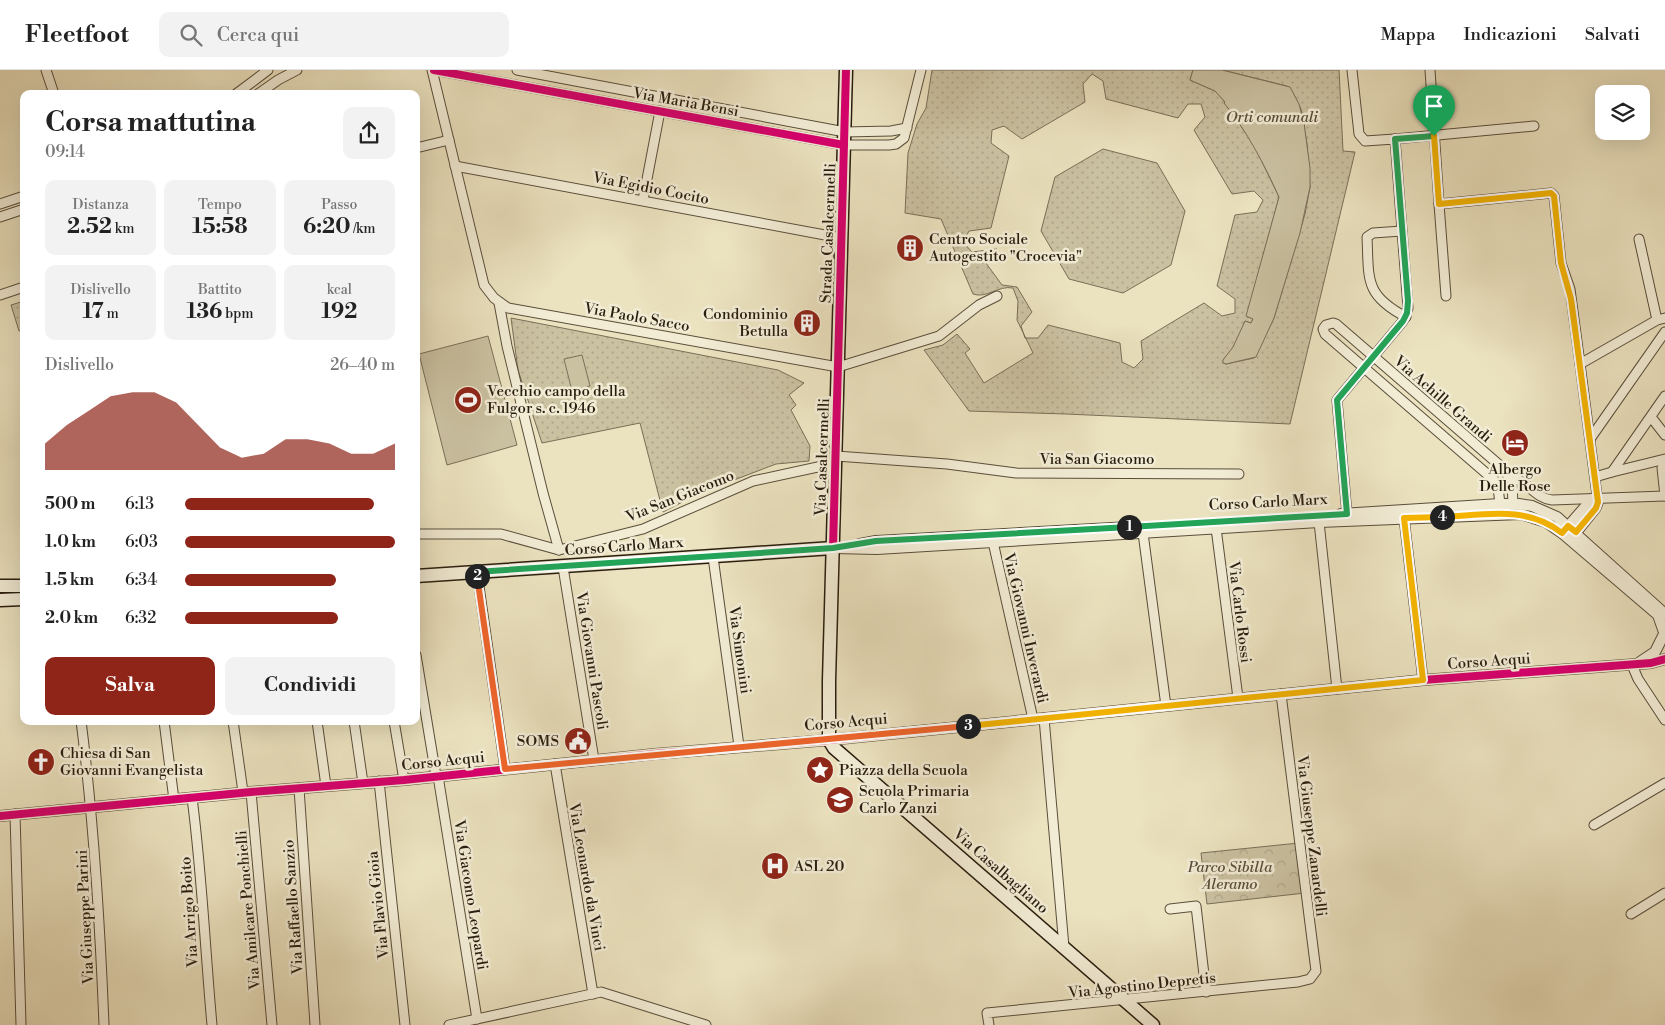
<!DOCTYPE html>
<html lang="it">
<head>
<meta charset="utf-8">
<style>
	:root { --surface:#fff; --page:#f2f2f2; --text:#222; --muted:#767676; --line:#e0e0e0; --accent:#8f2418 }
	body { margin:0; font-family:"Libre Bodoni",serif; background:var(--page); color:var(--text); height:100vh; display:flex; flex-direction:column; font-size:19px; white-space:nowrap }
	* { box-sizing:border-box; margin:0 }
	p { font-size:16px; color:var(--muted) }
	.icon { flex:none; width:28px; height:28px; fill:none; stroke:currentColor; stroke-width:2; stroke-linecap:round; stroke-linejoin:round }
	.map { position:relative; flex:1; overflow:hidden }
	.sheet { position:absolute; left:20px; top:20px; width:400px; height:635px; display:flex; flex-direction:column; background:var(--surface); border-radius:10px; box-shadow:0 5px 20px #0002 }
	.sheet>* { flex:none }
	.fabs { position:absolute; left:1595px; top:15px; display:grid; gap:10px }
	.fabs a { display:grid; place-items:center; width:55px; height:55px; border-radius:10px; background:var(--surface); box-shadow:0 5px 20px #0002; font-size:25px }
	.pin { position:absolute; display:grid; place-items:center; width:42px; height:42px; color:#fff; margin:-51px -21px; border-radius:50% 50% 50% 0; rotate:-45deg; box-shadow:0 0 5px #0007 }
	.pin .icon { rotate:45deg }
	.km { position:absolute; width:25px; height:25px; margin:-12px; border-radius:50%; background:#222; color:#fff; font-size:14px; line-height:25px; text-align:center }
	.round { display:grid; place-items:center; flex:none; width:52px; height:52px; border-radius:10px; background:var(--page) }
	.summary { display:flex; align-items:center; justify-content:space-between; height:85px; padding:0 25px }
	h1 { font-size:28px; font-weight:700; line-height:38px }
	.figures { display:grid; grid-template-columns:repeat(3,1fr); gap:8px; height:85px; padding:5px 25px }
	.figures div { display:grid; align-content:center; border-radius:10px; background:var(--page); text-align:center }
	.figures b { font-size:21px; font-weight:700 }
	.figures small { font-size:14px; font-weight:400 }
	.figures p { font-size:14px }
	.chart { height:140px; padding:10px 25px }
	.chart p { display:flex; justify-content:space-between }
	.chart svg { width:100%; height:90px; margin-top:5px; fill:var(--accent); opacity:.7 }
	.action { display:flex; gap:10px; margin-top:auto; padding:10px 25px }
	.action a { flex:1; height:58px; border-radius:10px; background:var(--accent); color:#fff; font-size:20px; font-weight:700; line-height:58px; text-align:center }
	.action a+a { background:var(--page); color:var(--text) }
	ul { padding:0 25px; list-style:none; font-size:16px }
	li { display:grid; grid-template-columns:80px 60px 1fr; align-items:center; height:38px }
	li i { height:12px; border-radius:6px; background:var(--accent) }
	header { display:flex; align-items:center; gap:30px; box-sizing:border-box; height:70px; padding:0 25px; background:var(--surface); border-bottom:1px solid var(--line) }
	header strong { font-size:24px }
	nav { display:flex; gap:28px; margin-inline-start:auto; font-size:18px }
	.search { width:350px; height:45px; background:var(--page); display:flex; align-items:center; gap:12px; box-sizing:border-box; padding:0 18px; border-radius:10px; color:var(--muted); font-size:19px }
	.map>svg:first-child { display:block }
</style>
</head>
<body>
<header>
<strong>Fleetfoot</strong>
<div class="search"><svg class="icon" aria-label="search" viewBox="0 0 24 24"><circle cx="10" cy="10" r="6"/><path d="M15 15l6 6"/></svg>Cerca qui</div>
<nav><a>Mappa</a><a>Indicazioni</a><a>Salvati</a></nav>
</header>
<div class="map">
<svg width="1665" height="955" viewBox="0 0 1665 955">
	<defs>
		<pattern id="grass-dots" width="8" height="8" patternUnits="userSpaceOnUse" patternTransform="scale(1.25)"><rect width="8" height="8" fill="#cac1a1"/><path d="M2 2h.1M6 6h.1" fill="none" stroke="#aea589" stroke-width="1.8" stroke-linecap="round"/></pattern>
		<pattern id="park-crowns" width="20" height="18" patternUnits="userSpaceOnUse" patternTransform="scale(1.25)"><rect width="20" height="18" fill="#cac1a1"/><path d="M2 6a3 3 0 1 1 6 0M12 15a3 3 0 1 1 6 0" fill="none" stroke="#aea589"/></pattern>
	</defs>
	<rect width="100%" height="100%" fill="#ebe2bf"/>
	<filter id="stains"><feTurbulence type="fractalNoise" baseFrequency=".004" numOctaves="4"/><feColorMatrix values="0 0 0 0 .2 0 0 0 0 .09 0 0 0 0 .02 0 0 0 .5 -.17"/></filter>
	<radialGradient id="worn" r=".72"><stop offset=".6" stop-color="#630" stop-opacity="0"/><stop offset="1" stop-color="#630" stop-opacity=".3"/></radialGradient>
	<g fill="url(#grass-dots)" stroke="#7a6f58" fill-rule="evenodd">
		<path d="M932 0H1193L1190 10 1215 21 1221 27 1254 75 1279 127 1247 246 1253 249 1251 253 1245 251C1240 265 1234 279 1223 290L1224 293 1226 294 1254 288 1274 248 1305 144 1310 117 1307 74 1301 39 1295 27 1287 16 1222 0H1339L1343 81 1355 82 1290 354 1066 344 969 341 924 280 943 275 957 264 970 279 965 283 984 313 1033 283 1017 250 1018 231 1013 218C998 215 987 229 973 224L941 149 905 143 908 83 917 54 926 38ZM1092 4 1103 11 1106 29 1178 48 1188 34H1201L1205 47 1194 60 1232 124 1254 121 1263 130 1257 142 1235 145 1217 216 1235 229V243L1222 246 1204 233 1141 271 1143 289 1134 298 1122 292 1120 273 1048 255 1038 268H1025L1021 256 1032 242 1017 217 1002 215 983 189 997 179 972 182 963 172 969 161 991 158 1009 86 991 73 992 60 1004 56 1022 69 1085 32 1083 14Z"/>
		<polygon points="1103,79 1157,93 1185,141 1171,195 1123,223 1069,209 1041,161 1055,107"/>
		<polygon points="24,231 24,260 19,261 11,235"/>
		<polygon points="511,248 778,300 804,313 789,325 796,335 791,340 810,376 809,391 776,394 700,423 663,442 640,353 542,373 518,300"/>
	</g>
	<polygon fill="url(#park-crowns)" stroke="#7a6f58" points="1299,773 1305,823 1207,834 1201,783"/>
	<g fill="#cac1a1" stroke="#7a6f58">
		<path d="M1193 0H1222L1290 17 1299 34 1304 53 1310 98V117L1300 163 1274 248 1256 287 1226 294 1223 293V290L1233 277 1245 251 1251 253 1253 249 1246 246 1279 127C1264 94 1247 61 1224 33L1225 32 1215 21 1190 10Z"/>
		<polygon points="488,266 517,375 447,395 419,284"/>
		<polygon points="582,285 590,316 572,321 564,289"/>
	</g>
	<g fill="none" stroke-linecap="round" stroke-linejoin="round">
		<g stroke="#5a4e3b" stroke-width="11">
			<g id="minor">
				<polyline points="46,0 54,24"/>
				<polyline points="432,0 484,215 494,228 508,238 838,297 939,266 979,235 997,226"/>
				<polyline points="434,0 844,75 889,75 896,74 904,68 921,0"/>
				<polyline points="517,0 845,62 891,61 907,58"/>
				<polyline points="1430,0 1439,134 1551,123 1554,126 1561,193 1570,219 1580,294"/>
				<polyline points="236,24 268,0"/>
				<polyline points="258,24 278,10 297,0"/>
				<polyline points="1395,69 1534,56"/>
				<polyline points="416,78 449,70"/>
				<polyline points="455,96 841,168"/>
				<polyline points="643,130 660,41"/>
				<polyline points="0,134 24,126"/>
				<polyline points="1439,134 1446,226"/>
				<polyline points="0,147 24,139"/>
				<path d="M1402 161 1373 163 1367 167C1369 209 1364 225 1406 247"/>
				<polyline points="1639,169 1657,250"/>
				<polyline points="0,225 24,217"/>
				<polyline points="499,233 507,276 543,423 559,480"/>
				<polyline points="1651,347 1665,365"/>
				<polyline points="1590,369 1665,262"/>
				<polyline points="836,386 947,394 1016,403 1239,404"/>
				<polyline points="1612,402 1665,389"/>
				<path d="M1509 407C1527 409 1534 428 1552 430L1665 426"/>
				<polyline points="1595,407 1612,402 1665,326"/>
				<polyline points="1665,426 1662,398 1665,393"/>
				<polyline points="1500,434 1498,417 1494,410 1325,264 1323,259 1326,255 1333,253 1336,254 1504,399 1512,413 1513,434"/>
				<polyline points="1347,444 1337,330 1403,251 1408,238 1395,69 1365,71 1359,64 1352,0"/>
				<polyline points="1404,448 1423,610"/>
				<polyline points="1319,452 1337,619"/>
				<polyline points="1216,458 1238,628"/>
				<polyline points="1143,463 1166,636"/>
				<polyline points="1576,463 1596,438 1598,433 1580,294 1657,250 1665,248"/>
				<polyline points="416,464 501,464 559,480 643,459 753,411 836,393"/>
				<polyline points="993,472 1033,649"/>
				<polyline points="713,487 739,676"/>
				<polyline points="563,497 594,690"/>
				<polyline points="477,502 505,699"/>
				<polyline points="416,585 436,706"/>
				<polyline points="1632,595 1638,609 1665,650"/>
				<polyline points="1044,648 1064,877"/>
				<path d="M81 651C94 752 100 853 104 955"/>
				<polyline points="164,651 174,730"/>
				<polyline points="233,651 243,722"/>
				<polyline points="317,651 326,716"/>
				<polyline points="354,651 363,713"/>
				<polyline points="394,651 404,710"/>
				<polyline points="555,694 593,924"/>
				<polyline points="438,706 477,949"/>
				<polyline points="379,711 405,955"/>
				<polyline points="299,718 315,955"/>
				<polyline points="251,722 272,955"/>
				<path d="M192 728C202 803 205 879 212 955"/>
				<polyline points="15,744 21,955"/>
				<polyline points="1594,755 1665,713"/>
				<polyline points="1170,839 1196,836 1206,922"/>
				<polyline points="1631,844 1665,823"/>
				<polyline points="449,955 601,922 706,955"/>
				<polyline points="989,955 987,943 1298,912 1310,909 1316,901 1281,624"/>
			</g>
		</g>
		<g stroke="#5a4e3b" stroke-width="12">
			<g id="tertiary">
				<polyline points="1341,444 1500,434 1519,434 1532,436 1557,447 1665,544"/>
				<polyline points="1565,460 1592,429"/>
				<polyline points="860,474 876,471 1130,457"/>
				<polyline points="833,478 877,479 1319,452 1521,444 1546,452 1562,463 1658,545 1664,562"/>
				<polyline points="1640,592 1655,582 1665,562"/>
				<polyline points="0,746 251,722 404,710 655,684 829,670 1423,610 1651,593 1665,589"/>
			</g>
		</g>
		<g stroke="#291d0f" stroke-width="15">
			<g id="secondary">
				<polyline points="846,0 829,611 829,670 834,678 1153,955"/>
				<polyline points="416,506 833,478"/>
				<polyline points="0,516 24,516"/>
				<polyline points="0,530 24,529"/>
			</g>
		</g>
		<use href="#minor" stroke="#f2ecd5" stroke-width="9"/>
		<use href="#tertiary" stroke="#f2ecd5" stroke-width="10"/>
		<use href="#secondary" stroke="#f2ecd5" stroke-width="12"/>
		<g stroke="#f2ecd5" stroke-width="11">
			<g id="cycleway">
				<polyline points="434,0 844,75"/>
				<polyline points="833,478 846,0"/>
				<polyline points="0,746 251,722 404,710 655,684 829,670 1423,610 1651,593 1665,589"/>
			</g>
		</g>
		<use href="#cycleway" stroke="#d6006c" stroke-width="8"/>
	</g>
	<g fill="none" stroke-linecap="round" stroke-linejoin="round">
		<g stroke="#fff" stroke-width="10">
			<polyline id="split-1" points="1129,457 1347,444 1337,330 1403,251 1407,243 1408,231 1395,69 1434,66"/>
		</g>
		<g stroke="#fff" stroke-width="10">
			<polyline id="split-2" points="477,506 476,502 833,478 876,471 1129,457"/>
		</g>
		<g stroke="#fff" stroke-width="10">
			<polyline id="split-3" points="477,506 505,699 968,656"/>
		</g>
		<g stroke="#fff" stroke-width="10">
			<polyline id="split-4" points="968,656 1423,610 1404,448 1442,447"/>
		</g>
		<g stroke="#fff" stroke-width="10">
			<path id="split-5" d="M1434 66 1439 134 1551 123 1554 126 1561 193 1571 229 1598 432 1596 438 1576 462 1568 456 1562 463C1526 435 1485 445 1442 447"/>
		</g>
		<use href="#split-1" stroke="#22a559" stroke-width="6"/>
		<use href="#split-2" stroke="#22a559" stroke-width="6"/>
		<use href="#split-3" stroke="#f0652b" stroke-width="6"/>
		<use href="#split-4" stroke="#f5b400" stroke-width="6"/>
		<use href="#split-5" stroke="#f5b400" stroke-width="6"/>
	</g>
	<defs>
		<g id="building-disc" transform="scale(1.4375)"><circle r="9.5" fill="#8f2418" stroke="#f2ecd5"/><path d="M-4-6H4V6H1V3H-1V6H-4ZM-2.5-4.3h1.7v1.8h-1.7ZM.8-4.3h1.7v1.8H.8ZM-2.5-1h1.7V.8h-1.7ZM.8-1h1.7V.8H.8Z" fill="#fff"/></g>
		<g id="stadium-disc" transform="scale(1.4375)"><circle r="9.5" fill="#8f2418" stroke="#f2ecd5"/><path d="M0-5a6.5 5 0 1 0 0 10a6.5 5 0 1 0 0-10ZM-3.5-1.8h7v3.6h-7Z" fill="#fff"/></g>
		<g id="hotel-disc" transform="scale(1.4375)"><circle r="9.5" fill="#8f2418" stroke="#f2ecd5"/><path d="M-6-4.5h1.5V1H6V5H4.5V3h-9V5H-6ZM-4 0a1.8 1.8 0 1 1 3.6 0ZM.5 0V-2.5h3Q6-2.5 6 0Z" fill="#fff"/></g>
		<g id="civic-disc" transform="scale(1.4375)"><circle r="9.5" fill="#8f2418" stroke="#f2ecd5"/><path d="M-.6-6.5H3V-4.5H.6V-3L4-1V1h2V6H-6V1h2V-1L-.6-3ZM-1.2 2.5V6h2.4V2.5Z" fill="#fff"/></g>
		<g id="church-disc" transform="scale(1.4375)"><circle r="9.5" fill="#8f2418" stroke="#f2ecd5"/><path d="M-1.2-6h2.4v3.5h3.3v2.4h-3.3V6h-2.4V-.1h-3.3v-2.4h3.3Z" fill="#fff"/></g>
		<g id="sight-disc" transform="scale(1.4375)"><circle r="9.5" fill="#8f2418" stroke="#f2ecd5"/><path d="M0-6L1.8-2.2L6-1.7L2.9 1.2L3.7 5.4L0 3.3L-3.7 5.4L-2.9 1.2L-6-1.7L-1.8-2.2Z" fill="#fff"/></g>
		<g id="school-disc" transform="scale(1.4375)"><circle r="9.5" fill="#8f2418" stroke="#f2ecd5"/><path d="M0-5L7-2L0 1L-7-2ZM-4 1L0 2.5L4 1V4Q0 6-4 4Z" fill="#fff"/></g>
		<g id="hospital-disc" transform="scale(1.4375)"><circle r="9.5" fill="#8f2418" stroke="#f2ecd5"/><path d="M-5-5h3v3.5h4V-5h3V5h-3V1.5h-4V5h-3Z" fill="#fff"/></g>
	</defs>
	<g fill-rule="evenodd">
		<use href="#building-disc" x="910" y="178"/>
		<use href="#building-disc" x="807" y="253"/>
		<use href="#stadium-disc" x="468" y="330"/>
		<use href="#hotel-disc" x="1515" y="373"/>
		<use href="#civic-disc" x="578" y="671"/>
		<use href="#church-disc" x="41" y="692"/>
		<use href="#sight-disc" x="820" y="700"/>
		<use href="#school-disc" x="840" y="730"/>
		<use href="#hospital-disc" x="775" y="796"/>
	</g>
	<g text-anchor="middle" stroke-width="5" stroke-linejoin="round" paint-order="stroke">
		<g font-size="15" fill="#291d0f" stroke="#f2ecd5">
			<text transform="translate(686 32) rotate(10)" y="5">Via Maria Bensi</text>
			<text transform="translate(651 118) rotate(11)" y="5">Via Egidio Cocito</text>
			<text transform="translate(828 163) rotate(-88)" y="5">Strada Casalcermelli</text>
			<text transform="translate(637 247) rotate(10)" y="5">Via Paolo Sacco</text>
			<text transform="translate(1443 329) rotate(41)" y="5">Via Achille Grandi</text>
			<text transform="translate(822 387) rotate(-88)" y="5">Via Casalcermelli</text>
			<text x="1097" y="394">Via San Giacomo</text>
			<text transform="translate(680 426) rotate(-22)" y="5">Via San Giacomo</text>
			<text transform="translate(1268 432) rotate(-3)" y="5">Corso Carlo Marx</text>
			<text transform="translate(624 476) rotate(-4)" y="5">Corso Carlo Marx</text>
			<text transform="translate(1240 542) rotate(83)" y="5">Via Carlo Rossi</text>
			<text transform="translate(1026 558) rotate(77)" y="5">Via Giovanni Inverardi</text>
			<text transform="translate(740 580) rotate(82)" y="5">Via Simonini</text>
			<text transform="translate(592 591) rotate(81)" y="5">Via Giovanni Pascoli</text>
			<text transform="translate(1489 591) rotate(-4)" y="5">Corso Acqui</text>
			<text transform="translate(846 652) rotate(-5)" y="5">Corso Acqui</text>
			<text transform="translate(443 691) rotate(-6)" y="5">Corso Acqui</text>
			<text transform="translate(1312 766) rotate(83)" y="5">Via Giuseppe Zanardelli</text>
			<text transform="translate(1001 801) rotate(41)" y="5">Via Casalbagliano</text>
			<text transform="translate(587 807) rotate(80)" y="5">Via Leonardo da Vinci</text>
			<text transform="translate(471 825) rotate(81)" y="5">Via Giacomo Leopardi</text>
			<text transform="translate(378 835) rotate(-96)" y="5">Via Flavio Gioia</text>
			<text transform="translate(293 837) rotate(-94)" y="5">Via Raffaello Sanzio</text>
			<text transform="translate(248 840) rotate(-95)" y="5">Via Amilcare Ponchielli</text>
			<text transform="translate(189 842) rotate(-94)" y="5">Via Arrigo Boito</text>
			<text transform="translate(85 847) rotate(-93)" y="5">Via Giuseppe Parini</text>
			<text transform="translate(1142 915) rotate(-6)" y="5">Via Agostino Depretis</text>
		</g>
		<g font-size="15" font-style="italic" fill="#594e3b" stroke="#f2ecd5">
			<text x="1272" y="52">Orti comunali</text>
			<text x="1230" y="802">Parco Sibilla<tspan x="1230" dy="17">Aleramo</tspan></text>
		</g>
		<g font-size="15" fill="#291d0f" stroke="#f2ecd5" text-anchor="start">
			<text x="929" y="174">Centro Sociale<tspan x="929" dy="17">Autogestito "Crocevia"</tspan></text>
			<text x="788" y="249" text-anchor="end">Condominio<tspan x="788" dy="17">Betulla</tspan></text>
			<text x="487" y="326">Vecchio campo della<tspan x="487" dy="17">Fulgor s. c. 1946</tspan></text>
			<text x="1515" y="404" text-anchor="middle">Albergo<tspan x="1515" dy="17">Delle Rose</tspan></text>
			<text x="559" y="676" text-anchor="end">SOMS</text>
			<text x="60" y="688">Chiesa di San<tspan x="60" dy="17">Giovanni Evangelista</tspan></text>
			<text x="839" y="705">Piazza della Scuola</text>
			<text x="859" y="726">Scuola Primaria<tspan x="859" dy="17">Carlo Zanzi</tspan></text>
			<text x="794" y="801">ASL 20</text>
		</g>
	</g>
	<rect width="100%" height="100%" filter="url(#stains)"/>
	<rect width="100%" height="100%" fill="url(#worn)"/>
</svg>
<div class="fabs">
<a><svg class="icon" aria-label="layers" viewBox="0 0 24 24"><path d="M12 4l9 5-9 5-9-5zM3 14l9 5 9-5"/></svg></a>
</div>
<div class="pin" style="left:1434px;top:66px;background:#1e9e55"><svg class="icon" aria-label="arrive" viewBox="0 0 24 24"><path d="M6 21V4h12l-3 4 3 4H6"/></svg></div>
<b class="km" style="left:1129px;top:457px">1</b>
<b class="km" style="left:477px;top:506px">2</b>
<b class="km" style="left:968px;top:656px">3</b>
<b class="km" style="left:1442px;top:447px">4</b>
<section class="sheet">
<div class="summary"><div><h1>Corsa mattutina</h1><p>09:14</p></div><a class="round"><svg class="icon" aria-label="share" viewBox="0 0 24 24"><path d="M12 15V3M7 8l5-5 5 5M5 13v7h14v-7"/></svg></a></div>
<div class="figures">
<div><p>Distanza</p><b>2.52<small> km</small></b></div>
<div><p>Tempo</p><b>15:58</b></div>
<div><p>Passo</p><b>6:20<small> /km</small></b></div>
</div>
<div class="figures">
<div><p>Dislivello</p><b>17<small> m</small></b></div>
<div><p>Battito</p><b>136<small> bpm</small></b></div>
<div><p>kcal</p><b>192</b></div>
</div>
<div class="chart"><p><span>Dislivello</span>26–40 m</p>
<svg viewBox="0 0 160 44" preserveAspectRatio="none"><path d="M0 44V31L10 22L20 15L30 8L40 6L50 6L60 11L70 22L80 33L90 38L100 36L110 29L120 29L130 31L140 36L150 36L160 31V44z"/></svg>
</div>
<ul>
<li><b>500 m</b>6:13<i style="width:90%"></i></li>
<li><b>1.0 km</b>6:03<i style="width:100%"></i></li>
<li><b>1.5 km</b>6:34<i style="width:72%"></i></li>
<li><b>2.0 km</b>6:32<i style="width:73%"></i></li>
</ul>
<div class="action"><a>Salva</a><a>Condividi</a></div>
</section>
</div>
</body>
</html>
